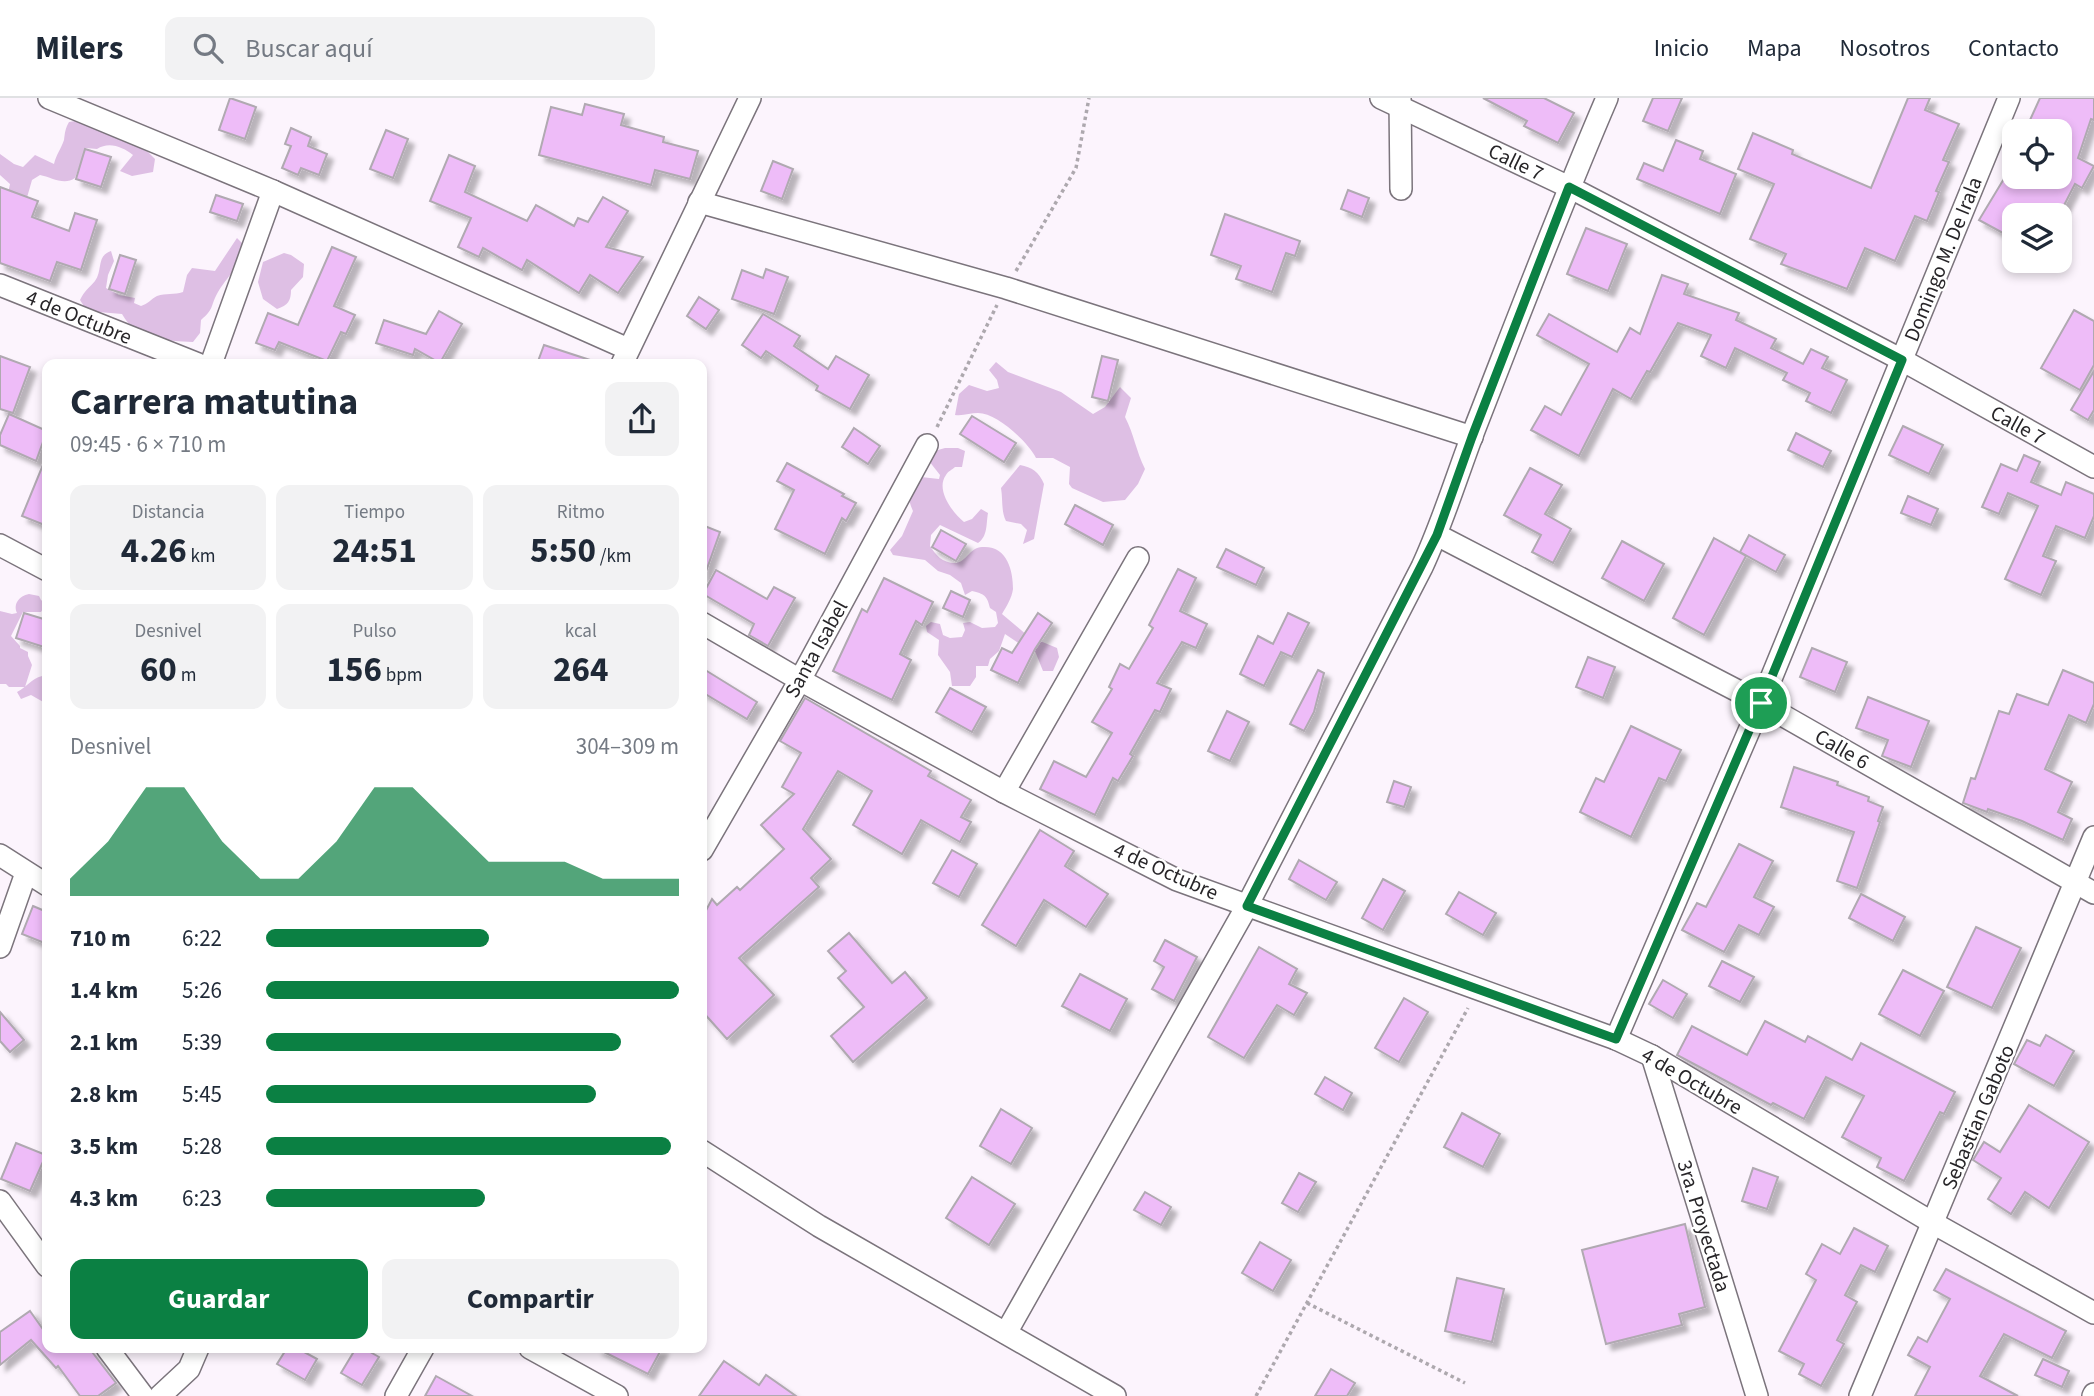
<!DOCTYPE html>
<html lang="es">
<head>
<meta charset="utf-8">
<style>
	:root { --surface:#fff; --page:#f2f2f3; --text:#1f2937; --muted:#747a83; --line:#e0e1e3; --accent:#0b8043 }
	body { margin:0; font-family:"Source Sans 3",sans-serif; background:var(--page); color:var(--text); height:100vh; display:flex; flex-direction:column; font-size:26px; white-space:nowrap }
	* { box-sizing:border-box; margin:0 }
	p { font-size:23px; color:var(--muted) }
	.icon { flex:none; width:38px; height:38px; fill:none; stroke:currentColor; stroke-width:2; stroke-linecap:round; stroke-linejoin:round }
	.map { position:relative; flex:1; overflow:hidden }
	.details { position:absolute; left:42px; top:261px; width:665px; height:994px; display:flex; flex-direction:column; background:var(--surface); border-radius:14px; box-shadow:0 4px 10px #0003 }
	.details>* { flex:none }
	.buttons { position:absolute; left:2002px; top:21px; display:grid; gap:14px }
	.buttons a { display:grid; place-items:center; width:70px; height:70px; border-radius:14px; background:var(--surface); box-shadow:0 4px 10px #0003; font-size:35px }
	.pin { position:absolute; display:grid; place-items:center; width:60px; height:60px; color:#fff; margin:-30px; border:4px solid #fff; border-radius:50%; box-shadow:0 2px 7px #0007 }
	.round { display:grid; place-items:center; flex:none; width:74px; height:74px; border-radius:14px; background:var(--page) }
	.overview { display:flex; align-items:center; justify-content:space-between; height:119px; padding:0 28px }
	h1 { font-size:38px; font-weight:700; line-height:52px }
	.figures { display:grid; grid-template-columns:repeat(3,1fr); gap:10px; height:119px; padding:7px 28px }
	.figures div { display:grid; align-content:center; border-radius:14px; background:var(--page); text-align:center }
	.figures b { font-size:35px; font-weight:700 }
	.figures small { font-size:19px; font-weight:400 }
	.figures p { font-size:19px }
	.chart { height:196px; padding:14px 28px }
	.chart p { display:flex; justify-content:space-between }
	.chart svg { width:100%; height:126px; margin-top:7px; fill:var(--accent); opacity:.7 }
	.button { display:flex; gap:14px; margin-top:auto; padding:14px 28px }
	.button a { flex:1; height:80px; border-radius:14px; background:var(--accent); color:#fff; font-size:28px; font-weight:700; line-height:80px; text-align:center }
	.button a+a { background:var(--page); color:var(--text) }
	ul { padding:0 28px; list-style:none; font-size:23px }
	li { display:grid; grid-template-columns:112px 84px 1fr; align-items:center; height:52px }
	li i { height:18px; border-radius:9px; background:var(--accent) }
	header { display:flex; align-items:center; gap:42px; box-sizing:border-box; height:98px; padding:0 35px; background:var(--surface); border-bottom:2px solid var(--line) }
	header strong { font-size:33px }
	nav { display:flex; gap:38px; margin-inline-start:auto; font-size:24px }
	.search { width:490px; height:63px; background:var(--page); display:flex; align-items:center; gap:18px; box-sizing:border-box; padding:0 24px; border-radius:14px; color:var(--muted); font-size:26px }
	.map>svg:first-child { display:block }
</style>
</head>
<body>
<header>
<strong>Milers</strong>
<div class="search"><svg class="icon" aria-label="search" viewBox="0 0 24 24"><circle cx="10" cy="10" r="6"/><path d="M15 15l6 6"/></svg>Buscar aquí</div>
<nav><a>Inicio</a><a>Mapa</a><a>Nosotros</a><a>Contacto</a></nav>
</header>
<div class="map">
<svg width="2094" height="1298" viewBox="0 0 2094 1298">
	<defs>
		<filter id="shadow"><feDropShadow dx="6" dy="6" stdDeviation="2" flood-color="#0004"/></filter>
	</defs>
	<rect width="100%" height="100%" fill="#fcf4fd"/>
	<g fill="#debfe4">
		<path d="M82 22 148 54 155 61 153 74 132 78 120 73 133 57C123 49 109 43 97 51L86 50 75 80C64 88 51 79 40 77L32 82 26 103 6 105 10 86 0 77V56L14 66 23 69 35 57 54 66C56 57 61 51 64 42 65 35 65 31 69 24Z"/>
		<path d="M237 140 243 146C239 173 230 174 218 194 210 208 215 210 201 222L200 235 193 244C167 243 136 242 122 216L87 213 80 202C84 193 89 190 95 183 103 172 96 158 111 153L114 163 108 177 106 190 119 197 135 200 134 205 141 208C148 206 151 201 157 198 166 195 174 197 183 194L187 177 192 170 215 173Z"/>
		<path d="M284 155 291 157 304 166 303 179 291 192C291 203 288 207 277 211L263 201 258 184 263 164Z"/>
		<path d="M996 264 1008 274 1061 294 1093 316 1105 309 1120 289 1131 300 1125 319C1134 336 1136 353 1145 371L1138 386 1125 402 1103 404 1072 390 1069 386 1070 369 1053 360H1036C1028 344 997 315 978 315 970 315 964 318 955 317L959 296 969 287 987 293 999 290 997 282 989 272Z"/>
		<path d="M945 350H958L965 353 962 369H955C952 372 948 373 946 377 935 392 953 415 964 424L972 421 981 411 988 415C986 426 988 438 978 445L940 427 931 437 930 448C936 457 942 465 955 465 966 465 970 449 982 449 1007 447 1013 472 1013 491 1012 500 1006 509 1002 516L1028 538 1057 550 1059 559 1053 573H1043L1035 553 1020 546 1005 536 999 553 990 561 988 568H976V579L970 588H952L950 574 938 557 939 542 927 534 926 528 931 524 940 526 943 537 950 540 962 539 965 532 963 525 970 524 982 530 995 529 998 525 996 514 990 510C987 497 984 496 972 493L965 497 961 485 950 477 938 473 925 462 893 457 890 452 902 438 913 413C906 397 908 393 921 379L939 381 940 377 929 363 938 352Z"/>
		<path d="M1020 367C1032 369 1039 374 1044 386L1034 441 1023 446 1027 432 1021 426 1006 423C1001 414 1003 401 1001 390Z"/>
		<path d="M29 496 39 498 41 502 46 506 41 514H23L11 538 20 548V550L28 554V558L32 567 25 589H9L6 586H0V513L12 516 17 515C13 506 19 498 29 496Z"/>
		<path d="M42 578 47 580V604L45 605 31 597 21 601 17 594C27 589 31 581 42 578Z"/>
	</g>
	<g fill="#eebcf8" stroke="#b0a9b1" stroke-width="2" filter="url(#shadow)">
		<polygon points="230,0 256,9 245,41 219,32"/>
		<polygon points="1483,0 1544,0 1574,15 1558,45 1524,28 1527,23"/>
		<polygon points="1653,0 1682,0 1668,33 1643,23"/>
		<polygon points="1908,0 1930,0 1925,12 1959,26 1943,62 1949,64 1936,93 1939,94 1927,123 1915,118 1895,163 1865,150 1847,191 1781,166 1786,156 1750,141 1774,86 1738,71 1753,35 1793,52 1792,56 1871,90"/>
		<polygon points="2040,0 2094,0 2094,22 2091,21 2078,60 2094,68 2082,90 2075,86 2059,117 2014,117 2014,141 1979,122 2005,79 2060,79 2060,33 2025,33"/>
		<polygon points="585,6 624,16 621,27 664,39 663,44 698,53 690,81 655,72 651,87 539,57 551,9 582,17"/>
		<polygon points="291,30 311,39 308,48 327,56 319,77 301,70 298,77 282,70 291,48 285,46"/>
		<polygon points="386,32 408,41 393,80 370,71"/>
		<polygon points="1676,42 1703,53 1700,61 1736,76 1720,116 1637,81 1644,65 1663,73"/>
		<polygon points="85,51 111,59 101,89 76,81"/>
		<polygon points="449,57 475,68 465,94 527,123 536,107 574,128 578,120 588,124 603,99 628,113 606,149 643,159 618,195 590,177 579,195 527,162 522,172 483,150 479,159 458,149 471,120 430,103"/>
		<polygon points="773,63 793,71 782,101 761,93"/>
		<polygon points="0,89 38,103 32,119 69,133 75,115 97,122 81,172 57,164 50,183 0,165"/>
		<polygon points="1348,92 1369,100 1362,119 1341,111"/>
		<polygon points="216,97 243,106 237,123 210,114"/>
		<polygon points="1225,116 1300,143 1295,158 1286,155 1272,194 1236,181 1241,168 1211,157"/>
		<polygon points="1586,130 1627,146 1608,193 1567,176"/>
		<polygon points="332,149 356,159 334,208 355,217 346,236 341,234 327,263 279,244 275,252 256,245 268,215 298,227"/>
		<polygon points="120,157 136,162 125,196 109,191"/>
		<polygon points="766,171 788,179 774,216 732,201 742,172 763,180"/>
		<polygon points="1662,177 1688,186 1684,196 1739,215 1736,222 1776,241 1771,250 1803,266 1811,251 1828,259 1822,270 1847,282 1831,315 1806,303 1810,295 1783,282 1787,275 1735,250 1726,270 1701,258 1711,237 1678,225 1650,274 1647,273 1631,301 1613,291 1579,358 1531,332 1545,308 1561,317 1589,266 1537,237 1549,216 1617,254 1630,230 1640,236"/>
		<polygon points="699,199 719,212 706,231 687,218"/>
		<polygon points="2074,212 2094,223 2094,267 2080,292 2041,270"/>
		<polygon points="439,213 462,226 440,265 415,251 413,257 376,245 384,222 426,236"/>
		<polygon points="763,216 800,238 794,248 828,271 836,258 869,277 850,311 816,292 818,288 766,253 761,260 742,247"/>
		<polygon points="544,247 593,263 592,266 537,266"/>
		<polygon points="0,258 30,269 13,315 0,311"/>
		<polygon points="1102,258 1118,262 1108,303 1092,299"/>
		<polygon points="2094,273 2094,312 2088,322 2071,312"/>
		<polygon points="9,316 47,333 36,363 0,347 0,337"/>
		<polygon points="972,318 1016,345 1004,364 960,336"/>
		<polygon points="1903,328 1943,347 1929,376 1889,357"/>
		<polygon points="854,330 880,348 868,366 842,349"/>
		<polygon points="1796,335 1831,353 1823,369 1788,352"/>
		<polygon points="47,357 47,428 22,418"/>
		<polygon points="2024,357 2040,364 2031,384 2061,397 2066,384 2094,396 2094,418 2085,440 2056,428 2043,458 2056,463 2041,497 2005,481 2038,408 2008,395 1999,416 1982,409 2001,366 2017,373"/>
		<polygon points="787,365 844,396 842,398 856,405 846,423 842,420 825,456 775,431 794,392 777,383"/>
		<polygon points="1530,370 1562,387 1545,416 1571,431 1553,465 1532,454 1541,437 1504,417"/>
		<polygon points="1908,398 1938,411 1931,427 1901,415"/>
		<polygon points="1075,407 1113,427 1103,447 1065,426"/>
		<polygon points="702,427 720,434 704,479 702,479"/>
		<polygon points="941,432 966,446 956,463 932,449"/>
		<polygon points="1749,437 1785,457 1776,474 1740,454"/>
		<polygon points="1714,440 1746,458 1704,537 1673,520"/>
		<polygon points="1622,443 1664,466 1644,503 1602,480"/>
		<polygon points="1226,451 1264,470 1256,487 1217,469"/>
		<polygon points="1178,471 1196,480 1180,513 1207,526 1196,550 1182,544 1157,585 1171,591 1160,614 1155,612 1130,656 1133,658 1118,683 1113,680 1095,717 1040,691 1054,663 1086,679 1112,635 1092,624 1112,591 1109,589 1120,566 1129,571 1153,530 1149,527"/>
		<polygon points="716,472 767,501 774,489 795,500 768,548 749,537 754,526 703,496"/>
		<polygon points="884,480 933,504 922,527 916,523 900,556 911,562 892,602 833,573 862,511 867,514"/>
		<polygon points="951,493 970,502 963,519 943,510"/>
		<polygon points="24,515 47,522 47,550 16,540"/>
		<polygon points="1038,515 1052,525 1035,551 1018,585 991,572 1002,550 1012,555"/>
		<polygon points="1288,515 1309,525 1292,559 1281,554 1264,588 1240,576 1258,538 1273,546"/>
		<polygon points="1812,550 1847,564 1835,594 1800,579"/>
		<polygon points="1588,559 1615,569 1603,600 1576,589"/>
		<polygon points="702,570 757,604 747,621 702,594"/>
		<polygon points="1318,572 1324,575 1314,614 1304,633 1290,626"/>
		<polygon points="2063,572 2094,585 2094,606 2086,625 2069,617 2045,671 2072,684 2058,714 2072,721 2063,742 2022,723 1988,711 1987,714 1963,705 1971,680 1975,681 1999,613 2009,616 2017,596 2048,607"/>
		<polygon points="950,590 986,609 972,634 936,614"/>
		<polygon points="1868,599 1929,623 1911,669 1882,658 1888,642 1856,630"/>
		<polygon points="805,600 931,673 928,678 971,702 961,719 971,724 960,744 921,722 902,756 853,727 872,693 838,673 803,731 831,761 811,780 819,789 739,860 774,897 727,941 702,913 702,820 712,801 717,807 737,789 740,792 784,751 761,727 794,696 782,689 801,655 780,643"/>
		<polygon points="1227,613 1249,624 1230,663 1208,653"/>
		<polygon points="1631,628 1681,652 1666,683 1659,680 1631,739 1580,714 1596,680 1604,684"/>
		<polygon points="1794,669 1838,684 1837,687 1869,699 1868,703 1883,709 1878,723 1880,724 1857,790 1837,783 1854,734 1781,709"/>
		<polygon points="1394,683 1411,689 1404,709 1387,704"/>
		<polygon points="1040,732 1074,753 1065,768 1108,796 1086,829 1044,802 1016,848 982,827"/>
		<polygon points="1739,746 1773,763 1754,799 1774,809 1759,837 1739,827 1724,854 1682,832 1697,805 1706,809"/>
		<polygon points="952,752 977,766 959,799 933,785"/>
		<polygon points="1299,762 1337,784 1326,802 1289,781"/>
		<polygon points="1383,781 1405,793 1383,832 1362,820"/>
		<polygon points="1459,794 1496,815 1483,837 1446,816"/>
		<polygon points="1861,796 1905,819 1893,843 1849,820"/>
		<polygon points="33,808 47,814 47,846 22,836"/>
		<polygon points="1976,829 2021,850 1992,910 1947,889"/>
		<polygon points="849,835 892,885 905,874 927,900 853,964 831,938 864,909 838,880 846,873 828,853"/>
		<polygon points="1165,842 1197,859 1174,903 1152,891 1164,869 1154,863"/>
		<polygon points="1259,849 1297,871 1289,886 1307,895 1294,917 1277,907 1244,960 1208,939"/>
		<polygon points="1722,863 1754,879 1740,904 1709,888"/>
		<polygon points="1903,872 1944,893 1920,938 1879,916"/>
		<polygon points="1080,876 1127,901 1110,933 1062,908"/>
		<polygon points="1663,882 1687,896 1673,920 1649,906"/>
		<polygon points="1404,900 1428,914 1399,964 1375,950"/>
		<polygon points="0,914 24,942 10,954 0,943"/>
		<polygon points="1765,923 1805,944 1808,938 1852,962 1861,945 1955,994 1944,1016 1940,1014 1904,1083 1877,1069 1881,1060 1842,1039 1864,998 1826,979 1804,1021 1773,1005 1771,1007 1677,957 1692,928 1747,957"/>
		<polygon points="2046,937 2074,953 2054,988 2014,966 2027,942 2040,948"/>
		<polygon points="1325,979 1352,995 1343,1012 1315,996"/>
		<polygon points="2029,1007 2089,1044 2049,1110 2025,1094 2011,1116 1988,1101 2001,1080 1973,1062 1984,1044 2000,1054"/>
		<polygon points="1001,1011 1032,1030 1011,1066 980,1048"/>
		<polygon points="1462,1015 1500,1036 1483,1069 1444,1049"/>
		<polygon points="16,1045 46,1057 30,1093 1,1081"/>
		<polygon points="1753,1070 1778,1079 1767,1111 1742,1103"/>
		<polygon points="1299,1075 1316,1084 1298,1114 1282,1105"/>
		<polygon points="972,1079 1015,1106 989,1147 946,1120"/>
		<polygon points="1145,1094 1171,1109 1161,1127 1134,1112"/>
		<polygon points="1685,1126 1705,1209 1679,1216 1682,1227 1606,1246 1582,1152"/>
		<polygon points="1854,1130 1888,1148 1875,1174 1861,1167 1845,1197 1857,1204 1837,1242 1844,1246 1821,1288 1799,1276 1804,1266 1779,1253 1816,1182 1806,1176 1822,1146 1840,1156"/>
		<polygon points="1260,1144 1291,1162 1273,1193 1242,1175"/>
		<polygon points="1946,1171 2066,1233 2052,1260 2004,1236 1980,1278 2018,1298 1915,1298 1930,1269 1908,1257 1918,1239 1927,1244 1950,1201 1934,1192"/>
		<polygon points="1457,1180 1504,1191 1492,1244 1445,1233"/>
		<polygon points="30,1213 47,1237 47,1250 89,1250 116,1285 98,1298 80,1298 58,1268 56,1270 31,1242 0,1267 0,1234"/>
		<polygon points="287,1250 297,1250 317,1261 305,1282 277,1266"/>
		<polygon points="356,1250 363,1250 379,1259 362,1287 341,1275"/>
		<polygon points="596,1250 662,1250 648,1276"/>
		<polygon points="2043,1261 2069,1273 2062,1289 2035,1277"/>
		<polygon points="724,1263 759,1287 766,1277 796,1298 699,1298"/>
		<polygon points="1331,1271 1355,1285 1347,1298 1315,1298"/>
		<polygon points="436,1278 472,1298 425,1298"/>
	</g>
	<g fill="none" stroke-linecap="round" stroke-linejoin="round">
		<g stroke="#7b747c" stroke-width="24">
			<g id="minor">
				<polyline points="49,0 273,93 628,251"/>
				<polyline points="1381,0 1569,89 1902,262 2094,369"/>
				<polyline points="1400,0 1401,91"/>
				<polyline points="699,104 1006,190 1472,339"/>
				<polyline points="0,187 198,266"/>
				<polyline points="211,266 273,93"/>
				<polyline points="622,266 750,0"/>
				<polyline points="1437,437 1761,605 2094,795"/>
				<polyline points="0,447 47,472"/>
				<polyline points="702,525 800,582 1004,694 1177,782 1616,941 1652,958 1933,1125 2094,1215"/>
				<polyline points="1004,694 1138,460"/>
				<polyline points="702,752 800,582 927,347"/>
				<polyline points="0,757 47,787"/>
				<polyline points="0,849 26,775"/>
				<polyline points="1616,941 1761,605 2009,0"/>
				<polyline points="1652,958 1757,1298"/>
				<polyline points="702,1053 819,1128 1115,1298"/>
				<polyline points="0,1103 47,1168"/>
				<path d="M1006 1235 1247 808 1422 469C1443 424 1457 377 1475 330 1518 220 1560 109 1607 0"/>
				<polyline points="107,1250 143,1298"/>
				<polyline points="530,1250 617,1298"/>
				<polyline points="160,1298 189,1271 198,1250"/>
				<polyline points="396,1298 423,1250"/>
				<polyline points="1860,1298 2094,739"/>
				<polyline points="2093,1298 2094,1296"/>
			</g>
		</g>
		<g stroke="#ada8ae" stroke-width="3.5" stroke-dasharray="3.5 3.5" stroke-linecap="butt">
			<polyline points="1016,173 1076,70 1089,0"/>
			<polyline points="937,329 997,207"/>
			<polyline points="1307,1205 1465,1285"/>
			<polyline points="1256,1298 1468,910"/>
		</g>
		<use href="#minor" stroke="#fff" stroke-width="21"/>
	</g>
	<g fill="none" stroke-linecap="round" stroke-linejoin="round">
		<g stroke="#fff" stroke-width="14">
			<polygon id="route" points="1569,89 1902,262 1761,605 1616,941 1247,808 1437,437 1472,339"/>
		</g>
		<use href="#route" stroke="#0b8043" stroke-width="9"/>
	</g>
	<g text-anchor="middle" stroke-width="5" stroke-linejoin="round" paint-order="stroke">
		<g font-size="21" fill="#272528" stroke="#fff">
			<text transform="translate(1516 64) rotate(26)" y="7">Calle 7</text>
			<text transform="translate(1943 161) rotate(-68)" y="7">Domingo M. De Irala</text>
			<text transform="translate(79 219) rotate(22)" y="7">4 de Octubre</text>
			<text transform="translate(2018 327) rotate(29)" y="7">Calle 7</text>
			<text transform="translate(816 551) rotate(-61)" y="7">Santa Isabel</text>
			<text transform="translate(1842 651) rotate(30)" y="7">Calle 6</text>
			<text transform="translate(1166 773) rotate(24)" y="7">4 de Octubre</text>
			<text transform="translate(1692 983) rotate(30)" y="7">4 de Octubre</text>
			<text transform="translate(1978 1019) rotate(-67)" y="7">Sebastian Gaboto</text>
			<text transform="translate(1704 1128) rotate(73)" y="7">3ra. Proyectada</text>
		</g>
	</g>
</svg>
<div class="buttons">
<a><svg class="icon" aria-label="locate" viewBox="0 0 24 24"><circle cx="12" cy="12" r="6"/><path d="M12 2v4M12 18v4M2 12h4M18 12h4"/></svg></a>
<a><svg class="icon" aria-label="layers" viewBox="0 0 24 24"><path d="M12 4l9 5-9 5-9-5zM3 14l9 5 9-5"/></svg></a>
</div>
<div class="pin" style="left:1761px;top:605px;background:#1e9e55"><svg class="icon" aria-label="arrive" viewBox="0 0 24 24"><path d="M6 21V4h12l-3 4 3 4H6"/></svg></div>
<section class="details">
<div class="overview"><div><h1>Carrera matutina</h1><p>09:45 · 6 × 710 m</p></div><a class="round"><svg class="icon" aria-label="share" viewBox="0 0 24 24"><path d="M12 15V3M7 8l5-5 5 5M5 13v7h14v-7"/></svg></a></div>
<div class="figures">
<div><p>Distancia</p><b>4.26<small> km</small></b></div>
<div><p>Tiempo</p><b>24:51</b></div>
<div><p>Ritmo</p><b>5:50<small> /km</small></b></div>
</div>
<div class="figures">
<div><p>Desnivel</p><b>60<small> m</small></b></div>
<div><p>Pulso</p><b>156<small> bpm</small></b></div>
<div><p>kcal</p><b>264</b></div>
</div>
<div class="chart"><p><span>Desnivel</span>304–309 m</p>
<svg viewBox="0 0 160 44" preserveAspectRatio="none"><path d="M0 44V38L10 25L20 6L30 6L40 25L50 38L60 38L70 25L80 6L90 6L100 19L110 32L120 32L130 32L140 38L150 38L160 38V44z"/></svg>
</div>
<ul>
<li><b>710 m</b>6:22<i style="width:54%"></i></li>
<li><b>1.4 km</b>5:26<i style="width:100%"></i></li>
<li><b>2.1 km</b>5:39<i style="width:86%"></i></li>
<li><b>2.8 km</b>5:45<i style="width:80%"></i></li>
<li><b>3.5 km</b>5:28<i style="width:98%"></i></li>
<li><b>4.3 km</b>6:23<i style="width:53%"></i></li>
</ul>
<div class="button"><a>Guardar</a><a>Compartir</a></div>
</section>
</div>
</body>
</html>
